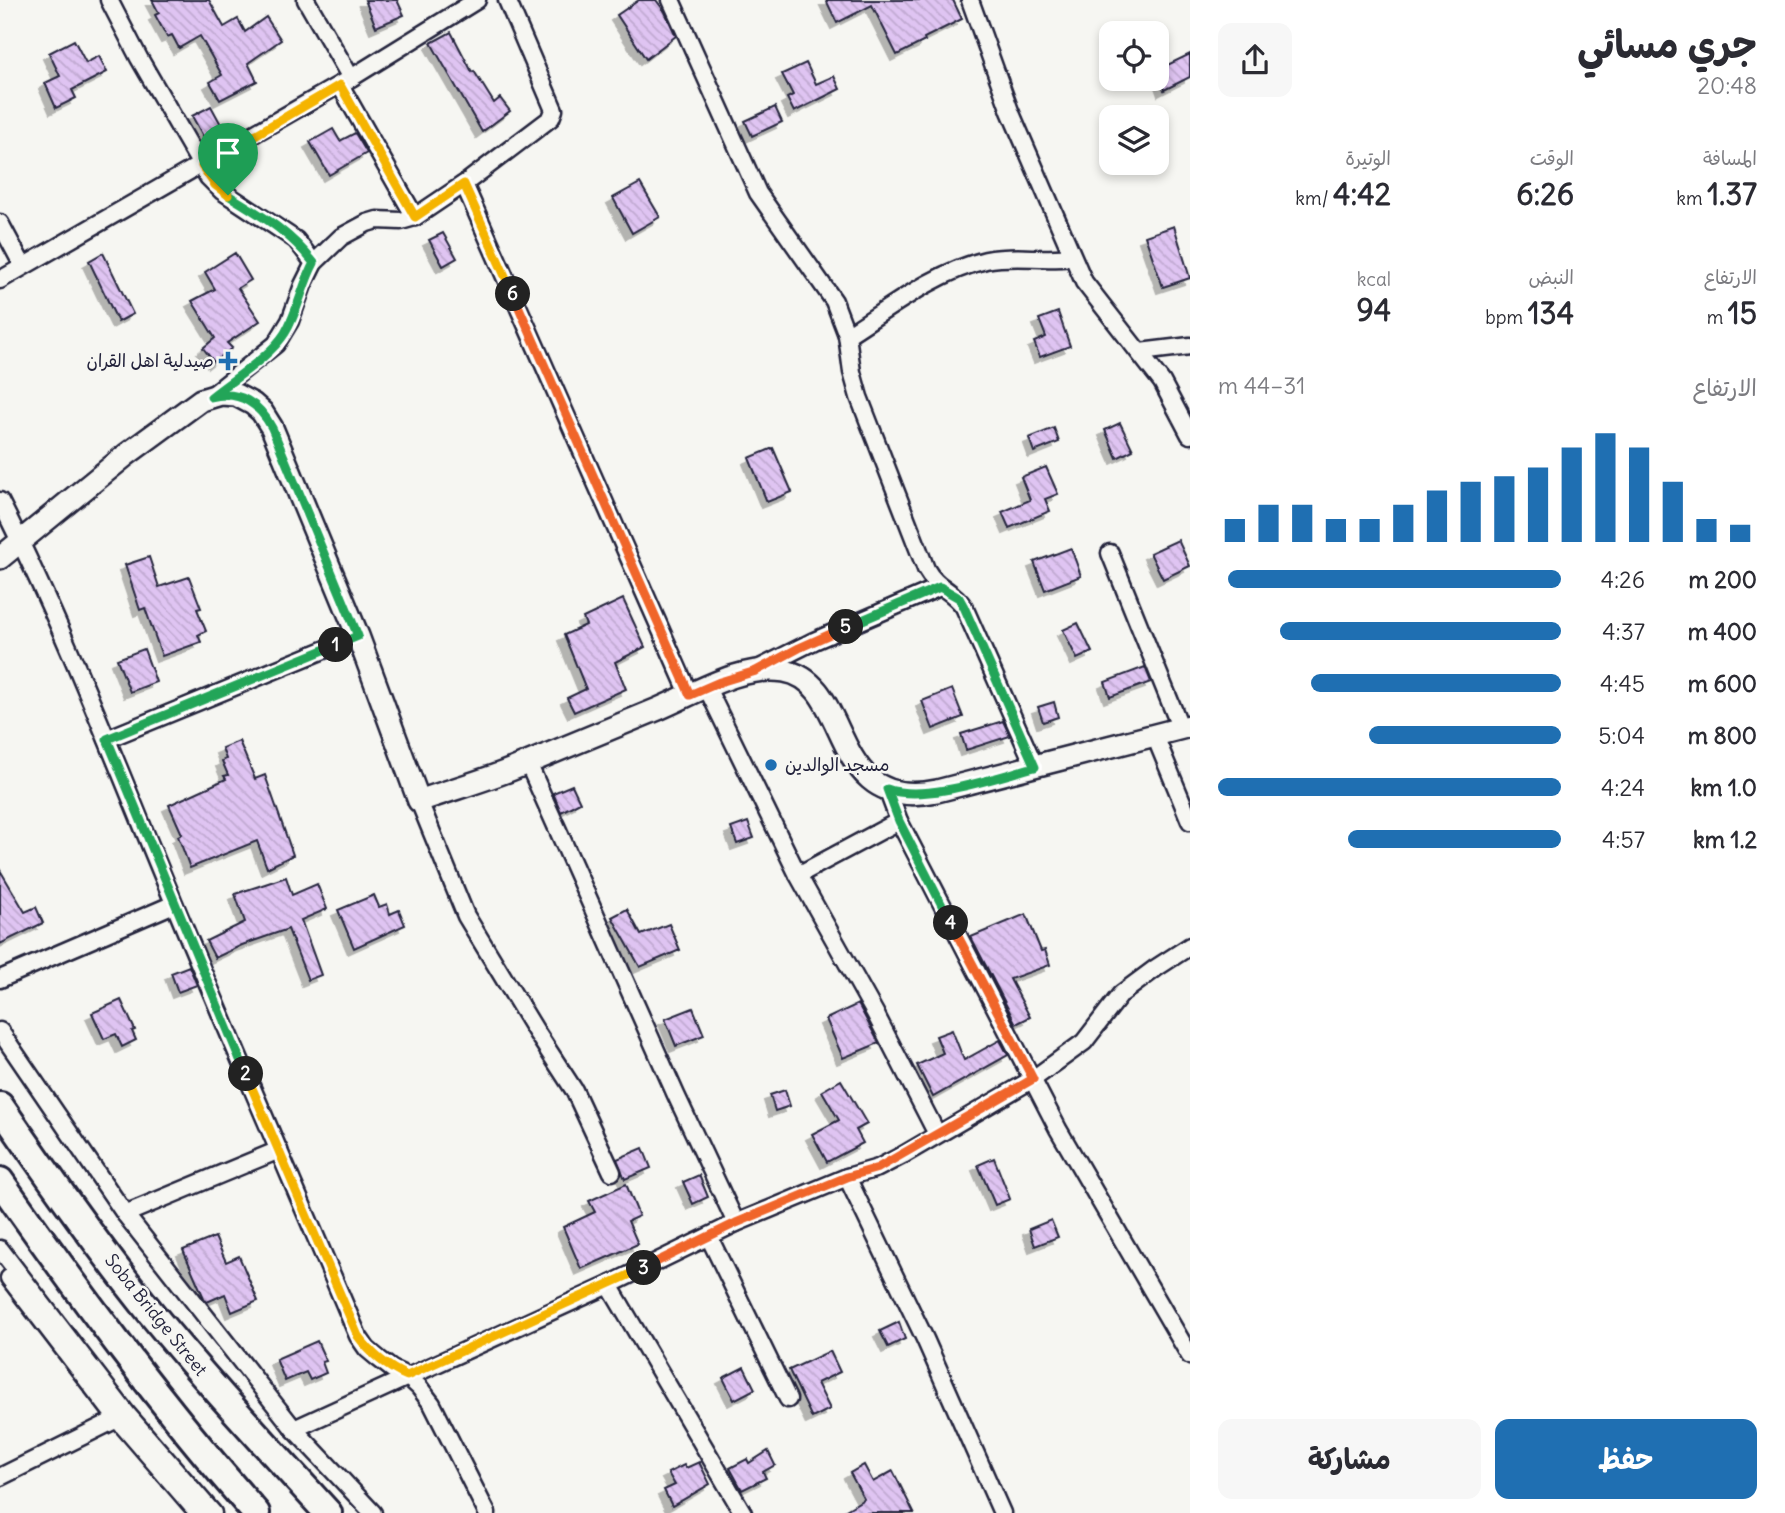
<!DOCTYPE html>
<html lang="ar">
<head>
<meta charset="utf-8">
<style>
	:root { --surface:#fff; --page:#f7f7f7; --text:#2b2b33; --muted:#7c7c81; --accent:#1f6fb2 }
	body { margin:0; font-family:Delius,"Playpen Sans Arabic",sans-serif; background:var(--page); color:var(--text); direction:rtl; height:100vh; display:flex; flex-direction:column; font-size:26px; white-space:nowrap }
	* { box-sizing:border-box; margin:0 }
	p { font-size:23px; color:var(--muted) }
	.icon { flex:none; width:38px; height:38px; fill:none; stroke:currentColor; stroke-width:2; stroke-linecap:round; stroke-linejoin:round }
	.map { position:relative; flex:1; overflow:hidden; direction:ltr }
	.side { display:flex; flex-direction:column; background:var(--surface); width:595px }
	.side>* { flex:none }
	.tools { position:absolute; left:1099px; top:21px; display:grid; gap:14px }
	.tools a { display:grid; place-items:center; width:70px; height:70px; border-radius:14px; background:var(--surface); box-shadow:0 4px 10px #0003; font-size:35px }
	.pin { position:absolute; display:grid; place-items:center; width:60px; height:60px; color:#fff; margin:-72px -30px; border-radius:50% 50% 50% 0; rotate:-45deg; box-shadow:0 0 7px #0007 }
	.pin .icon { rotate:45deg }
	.km { position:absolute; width:35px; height:35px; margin:-18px; border-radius:50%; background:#222; color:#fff; font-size:19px; line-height:35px; text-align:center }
	.round { display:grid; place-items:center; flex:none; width:74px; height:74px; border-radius:14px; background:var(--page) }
	.summary { display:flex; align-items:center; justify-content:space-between; height:119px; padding:0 28px }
	h1 { font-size:38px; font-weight:700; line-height:52px }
	.metrics { display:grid; grid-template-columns:repeat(3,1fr); gap:10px; height:119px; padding:7px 28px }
	.metrics div { display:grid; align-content:center }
	.metrics b { font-size:30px; font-weight:700 }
	.metrics small { font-size:19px; font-weight:400 }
	.metrics p { font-size:19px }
	.chart { height:196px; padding:14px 28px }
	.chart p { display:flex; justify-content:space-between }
	.chart svg { width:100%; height:126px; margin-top:7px; stroke:var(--accent); stroke-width:6 }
	.button { display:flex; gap:14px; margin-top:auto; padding:14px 28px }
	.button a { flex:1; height:80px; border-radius:14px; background:var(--accent); color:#fff; font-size:28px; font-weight:700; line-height:80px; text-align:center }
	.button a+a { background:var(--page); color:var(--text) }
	ul { padding:0 28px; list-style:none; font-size:23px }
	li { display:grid; grid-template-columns:112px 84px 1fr; align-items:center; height:52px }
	li i { height:18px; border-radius:9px; background:var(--accent) }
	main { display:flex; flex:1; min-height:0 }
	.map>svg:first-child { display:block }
</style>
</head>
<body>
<main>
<section class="side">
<div class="summary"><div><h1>جري مسائي</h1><p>20:48</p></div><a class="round"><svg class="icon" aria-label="share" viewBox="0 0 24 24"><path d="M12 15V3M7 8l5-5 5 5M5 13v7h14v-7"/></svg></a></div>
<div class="metrics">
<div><p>المسافة</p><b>1.37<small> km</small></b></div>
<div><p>الوقت</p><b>6:26</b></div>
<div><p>الوتيرة</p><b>4:42<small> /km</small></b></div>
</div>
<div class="metrics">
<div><p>الارتفاع</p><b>15<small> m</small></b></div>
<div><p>النبض</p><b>134<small> bpm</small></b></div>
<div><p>kcal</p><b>94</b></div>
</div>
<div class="chart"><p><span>الارتفاع</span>31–44 m</p>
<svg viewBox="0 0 160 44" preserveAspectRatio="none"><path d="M5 44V36M15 44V31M25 44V31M35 44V36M45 44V36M55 44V31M65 44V26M75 44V23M85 44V21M95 44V18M105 44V11M115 44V6M125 44V11M135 44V23M145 44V36M155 44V38"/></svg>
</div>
<ul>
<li><b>200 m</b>4:26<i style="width:97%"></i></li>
<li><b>400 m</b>4:37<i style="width:82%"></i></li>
<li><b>600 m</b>4:45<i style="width:73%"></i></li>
<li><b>800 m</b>5:04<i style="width:56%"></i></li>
<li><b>1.0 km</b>4:24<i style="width:100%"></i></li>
<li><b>1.2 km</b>4:57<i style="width:62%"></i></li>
</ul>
<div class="button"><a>حفظ</a><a>مشاركة</a></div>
</section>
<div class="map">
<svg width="1190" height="1513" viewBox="0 0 1190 1513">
	<defs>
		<pattern id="building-back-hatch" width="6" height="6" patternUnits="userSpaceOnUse" patternTransform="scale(1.75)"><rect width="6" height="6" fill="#dfc4f2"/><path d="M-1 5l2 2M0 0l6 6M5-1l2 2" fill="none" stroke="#bfa8d0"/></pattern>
		<filter id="shadow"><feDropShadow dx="-6" dy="6" stdDeviation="0" flood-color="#0004"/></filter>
	</defs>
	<rect width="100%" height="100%" fill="#f6f6f2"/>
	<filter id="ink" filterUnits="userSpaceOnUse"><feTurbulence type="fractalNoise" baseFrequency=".0143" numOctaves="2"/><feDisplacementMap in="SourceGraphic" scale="14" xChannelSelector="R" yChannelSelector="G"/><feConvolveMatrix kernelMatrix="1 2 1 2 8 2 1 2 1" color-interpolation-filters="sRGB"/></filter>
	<g filter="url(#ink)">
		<g fill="url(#building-back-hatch)" stroke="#22223b" stroke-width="2" filter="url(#shadow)">
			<polygon points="152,0 209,0 224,27 238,19 245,32 266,17 281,40 248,63 257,81 220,100 210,82 222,75 200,36 179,48 172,35 167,37 155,15 159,13"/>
			<polygon points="365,0 397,0 404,15 376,27"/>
			<polygon points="639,0 656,0 665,12 676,36 646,59 617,15"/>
			<polygon points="826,0 953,0 962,19 924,38 925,41 897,55 872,5 837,23"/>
			<polygon points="451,32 472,72 474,71 494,103 500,98 510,111 482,132 431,43"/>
			<polygon points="74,40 86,63 99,56 107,72 72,90 76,98 56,108 45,83 60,76 49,53"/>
			<polygon points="1190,54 1190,77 1164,90 1157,70"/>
			<polygon points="806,63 816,84 834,76 840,89 794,112 787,98 793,95 782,74"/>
			<polygon points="211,106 223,128 204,138 192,116"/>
			<polygon points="775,107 782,122 752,136 745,121"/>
			<polygon points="333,129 340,141 355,133 367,153 329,175 310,142"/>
			<polygon points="640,183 660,217 632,233 613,198"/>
			<polygon points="1174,226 1190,278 1163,287 1145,236"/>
			<polygon points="443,233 457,258 443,266 429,240"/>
			<polygon points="103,253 133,314 118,322 89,261"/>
			<polygon points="235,253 251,280 238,288 260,321 227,343 232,348 214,362 203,348 215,338 192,301 215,289 205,272"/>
			<polygon points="1058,312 1070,346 1040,357 1034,342 1046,337 1039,319"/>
			<polygon points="1120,423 1133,450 1117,458 1105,430"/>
			<polygon points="1054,428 1059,442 1034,452 1029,438"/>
			<polygon points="773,448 792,492 767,502 749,458"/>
			<polygon points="1046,467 1058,494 1045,499 1050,511 1009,528 1002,512 1030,500 1021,477"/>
			<polygon points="1178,540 1190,566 1163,579 1150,553"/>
			<polygon points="1071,548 1081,576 1045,590 1034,562"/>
			<polygon points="149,557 159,587 189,577 201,608 197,609 206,631 198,635 201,642 162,656 145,608 140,610 125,565"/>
			<polygon points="623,599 645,647 615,662 626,689 574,712 567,698 586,689 564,635 586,625 583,618"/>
			<polygon points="1078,623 1092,652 1077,659 1063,630"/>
			<polygon points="144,649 156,682 130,692 117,659"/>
			<polygon points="1145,667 1151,682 1110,697 1105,682"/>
			<polygon points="952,689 963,717 933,729 922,701"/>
			<polygon points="1054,702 1058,717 1043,722 1038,707"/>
			<polygon points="1003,721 1010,736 966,750 961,734"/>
			<polygon points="239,741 255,779 265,775 293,855 267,868 257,841 190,868 178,836 182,834 169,805 226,779 224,776 228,775 222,761 226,759 222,748"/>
			<polygon points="572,785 580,802 561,812 553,793"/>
			<polygon points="748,822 754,838 737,844 731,828"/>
			<polygon points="0,870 25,912 36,907 43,923 0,944"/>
			<polygon points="286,877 292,895 317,884 327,909 301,920 321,975 308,980 288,929 242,945 215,958 206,941 245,922 235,894"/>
			<polygon points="374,895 379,907 387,904 390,914 399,910 405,925 354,948 338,910"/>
			<polygon points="627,909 641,935 669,924 680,950 640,967 612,917"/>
			<polygon points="1026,914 1041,951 1045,950 1050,965 1010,979 1030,1017 1016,1024 971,937"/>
			<polygon points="189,966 197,985 178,992 171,973"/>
			<polygon points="121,1000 135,1030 132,1031 136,1040 122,1047 116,1034 104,1039 92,1013"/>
			<polygon points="858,1004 879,1043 843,1058 826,1019"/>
			<polygon points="693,1008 704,1035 676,1046 665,1019"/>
			<polygon points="952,1030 964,1060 1000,1040 1008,1055 933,1097 917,1065 943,1053 936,1036"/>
			<polygon points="841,1080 867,1124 856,1130 863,1143 827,1162 812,1134 839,1120 822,1091"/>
			<polygon points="785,1090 790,1106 775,1111 770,1095"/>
			<polygon points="643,1148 651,1168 625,1179 617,1159"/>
			<polygon points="994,1158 1010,1199 995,1205 978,1165"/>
			<polygon points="699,1175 708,1197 693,1204 683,1182"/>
			<polygon points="626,1184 639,1216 628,1221 638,1244 581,1269 563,1227 595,1212 589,1201"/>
			<polygon points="1051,1220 1058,1237 1035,1246 1029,1229"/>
			<polygon points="215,1237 226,1262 239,1256 258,1301 232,1312 225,1294 207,1302 204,1298 183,1250"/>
			<polygon points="899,1322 905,1339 888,1347 880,1331"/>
			<polygon points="317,1341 326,1361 322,1362 326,1373 310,1380 306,1372 285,1381 276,1359"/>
			<polygon points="830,1351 840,1372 817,1383 830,1409 812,1418 789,1370"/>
			<polygon points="744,1367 755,1389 734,1400 723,1378"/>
			<polygon points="768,1451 775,1465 763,1472 766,1478 742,1490 730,1468 747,1459 749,1463"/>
			<polygon points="699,1462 710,1484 672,1506 664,1490 675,1485 668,1473 684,1465 686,1468"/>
			<polygon points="864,1465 873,1482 893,1471 914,1513 841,1513 864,1499 850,1473"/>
		</g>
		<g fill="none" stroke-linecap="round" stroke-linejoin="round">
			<g stroke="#22223b" stroke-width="21">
				<g id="minor">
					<polyline points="109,0 139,58 208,177 222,191 296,240 314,263"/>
					<polyline points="306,0 351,78"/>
					<path d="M671 0 758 193 834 301 847 335 852 372 859 397 926 569C937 589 952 589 964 607L1035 767"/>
					<polyline points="970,0 1010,111 1084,282 1162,382 1190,435"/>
					<polyline points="340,85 415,217"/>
					<polyline points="464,184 690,696"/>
					<polyline points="0,223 23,266"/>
					<polyline points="0,280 351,78 477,0"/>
					<path d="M847 335C890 308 935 272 986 260 1016 254 1042 261 1072 257"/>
					<polyline points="1140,352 1190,346"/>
					<polyline points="211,396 276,344 290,321 303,285 314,263 341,237 367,223 377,220 401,221 415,217 464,184 551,118 554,110 507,0"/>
					<path d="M0 501C66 631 118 769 174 903 234 1048 297 1192 358 1336L367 1349 379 1359 392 1369 407 1376 419 1387 432 1404 487 1513"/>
					<polyline points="1110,553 1181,729"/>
					<polyline points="758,669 814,641 940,587"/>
					<polyline points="707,688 798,875"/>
					<polyline points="1155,736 1190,821"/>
					<polyline points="107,739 358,636"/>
					<polyline points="528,763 676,1095 736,1223"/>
					<polyline points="887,789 899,821 1058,1129 1190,1356"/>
					<polyline points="419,801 466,916 537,1033 574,1090 612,1172"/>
					<polyline points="899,821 798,875 875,1013 937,1134"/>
					<polyline points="0,979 174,904"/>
					<polyline points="0,1031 125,1214 294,1429 373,1513"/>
					<polyline points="847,1177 925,1339 1002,1513"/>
					<polyline points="125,1214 279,1150"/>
					<polyline points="709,1237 788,1399"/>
					<polyline points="0,1249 127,1414 213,1513"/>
					<polyline points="9,1278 117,1419 198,1513"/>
					<polyline points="609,1285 743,1513"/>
					<polyline points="294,1429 609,1285 736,1223 847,1177 878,1168 903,1155 1033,1079 1084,1042 1121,994 1156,968 1190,946"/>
					<polyline points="0,1477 117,1419"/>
				</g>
			</g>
			<g stroke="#22223b" stroke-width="26">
				<path id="tertiary" d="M0 558 126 455 201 400 221 394 236 395 253 404 262 412 272 428 358 636 419 801C453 789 487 780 520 766 566 747 612 728 658 709 696 693 741 664 784 671 854 682 826 814 937 791L1190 726"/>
			</g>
			<g stroke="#22223b" stroke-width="32">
				<g id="trunk">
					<path d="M0 1106C48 1176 97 1246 151 1313 207 1382 268 1447 328 1513"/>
					<path d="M0 1181C81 1296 163 1408 256 1513"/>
				</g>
			</g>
			<use href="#minor" stroke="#f6f6f2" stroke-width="16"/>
			<use href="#tertiary" stroke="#f6f6f2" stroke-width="21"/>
			<use href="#trunk" stroke="#f6f6f2" stroke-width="26"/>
		</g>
	</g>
	<g fill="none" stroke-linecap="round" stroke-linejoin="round" filter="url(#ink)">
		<g stroke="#fff" stroke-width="14">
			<path id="split-1" d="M228 195C262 216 289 231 314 263 302 285 298 312 285 333 270 357 233 379 211 397 239 390 259 403 272 428L358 636 336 645"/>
		</g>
		<g stroke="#fff" stroke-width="14">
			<polyline id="split-2" points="246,1074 107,739 336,645"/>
		</g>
		<g stroke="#fff" stroke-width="14">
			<path id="split-3" d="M246 1074 358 1336C371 1354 387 1367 407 1376L644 1268"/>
		</g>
		<g stroke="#fff" stroke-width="14">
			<polyline id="split-4" points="644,1268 736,1223 847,1177 878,1168 1033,1079 951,923"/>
		</g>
		<g stroke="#fff" stroke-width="14">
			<path id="split-5" d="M846 627 940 587 959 598 964 607 1035 767C996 777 925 803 887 789L899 821 951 923"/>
		</g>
		<g stroke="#fff" stroke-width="14">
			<polyline id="split-6" points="513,294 690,695 720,682 756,671 799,648 846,627"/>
		</g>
		<g stroke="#fff" stroke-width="14">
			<polyline id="split-7" points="228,195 215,185 202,166 340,85 415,217 464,184 513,294"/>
		</g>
		<use href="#split-1" stroke="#22a559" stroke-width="9"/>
		<use href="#split-2" stroke="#22a559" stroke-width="9"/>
		<use href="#split-3" stroke="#f5b400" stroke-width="9"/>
		<use href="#split-4" stroke="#f0652b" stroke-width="9"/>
		<use href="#split-5" stroke="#22a559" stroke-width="9"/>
		<use href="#split-6" stroke="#f0652b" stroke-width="9"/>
		<use href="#split-7" stroke="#f5b400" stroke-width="9"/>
	</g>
	<g fill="#1f6fb2" stroke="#f6f6f2" stroke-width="2.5">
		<path d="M224.5 350.5h7v7h7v7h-7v7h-7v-7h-7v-7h7z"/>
		<circle cx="771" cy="765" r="7"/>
	</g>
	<g text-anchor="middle" stroke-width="5" stroke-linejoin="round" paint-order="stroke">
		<g font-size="18" fill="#22223b" stroke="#f6f6f2" text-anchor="end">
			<text x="214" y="367">صيدلية اهل القران</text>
			<text x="785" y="771" text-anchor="start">مسجد الوالدين</text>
		</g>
		<g font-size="18" fill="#22223b" stroke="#f6f6f2">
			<text transform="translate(156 1315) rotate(51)" y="6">Soba Bridge Street</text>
		</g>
	</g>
</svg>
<div class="tools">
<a><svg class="icon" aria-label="locate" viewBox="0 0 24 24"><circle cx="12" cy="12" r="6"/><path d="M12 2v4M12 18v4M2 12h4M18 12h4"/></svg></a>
<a><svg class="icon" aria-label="layers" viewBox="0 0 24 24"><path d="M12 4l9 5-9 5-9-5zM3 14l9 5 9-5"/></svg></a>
</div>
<div class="pin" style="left:228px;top:195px;background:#1e9e55"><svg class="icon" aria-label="arrive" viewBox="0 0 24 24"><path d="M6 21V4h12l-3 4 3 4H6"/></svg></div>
<b class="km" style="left:336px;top:645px">1</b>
<b class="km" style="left:246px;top:1074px">2</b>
<b class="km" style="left:644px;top:1268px">3</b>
<b class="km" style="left:951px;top:923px">4</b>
<b class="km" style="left:846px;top:627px">5</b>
<b class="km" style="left:513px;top:294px">6</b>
</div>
</main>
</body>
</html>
